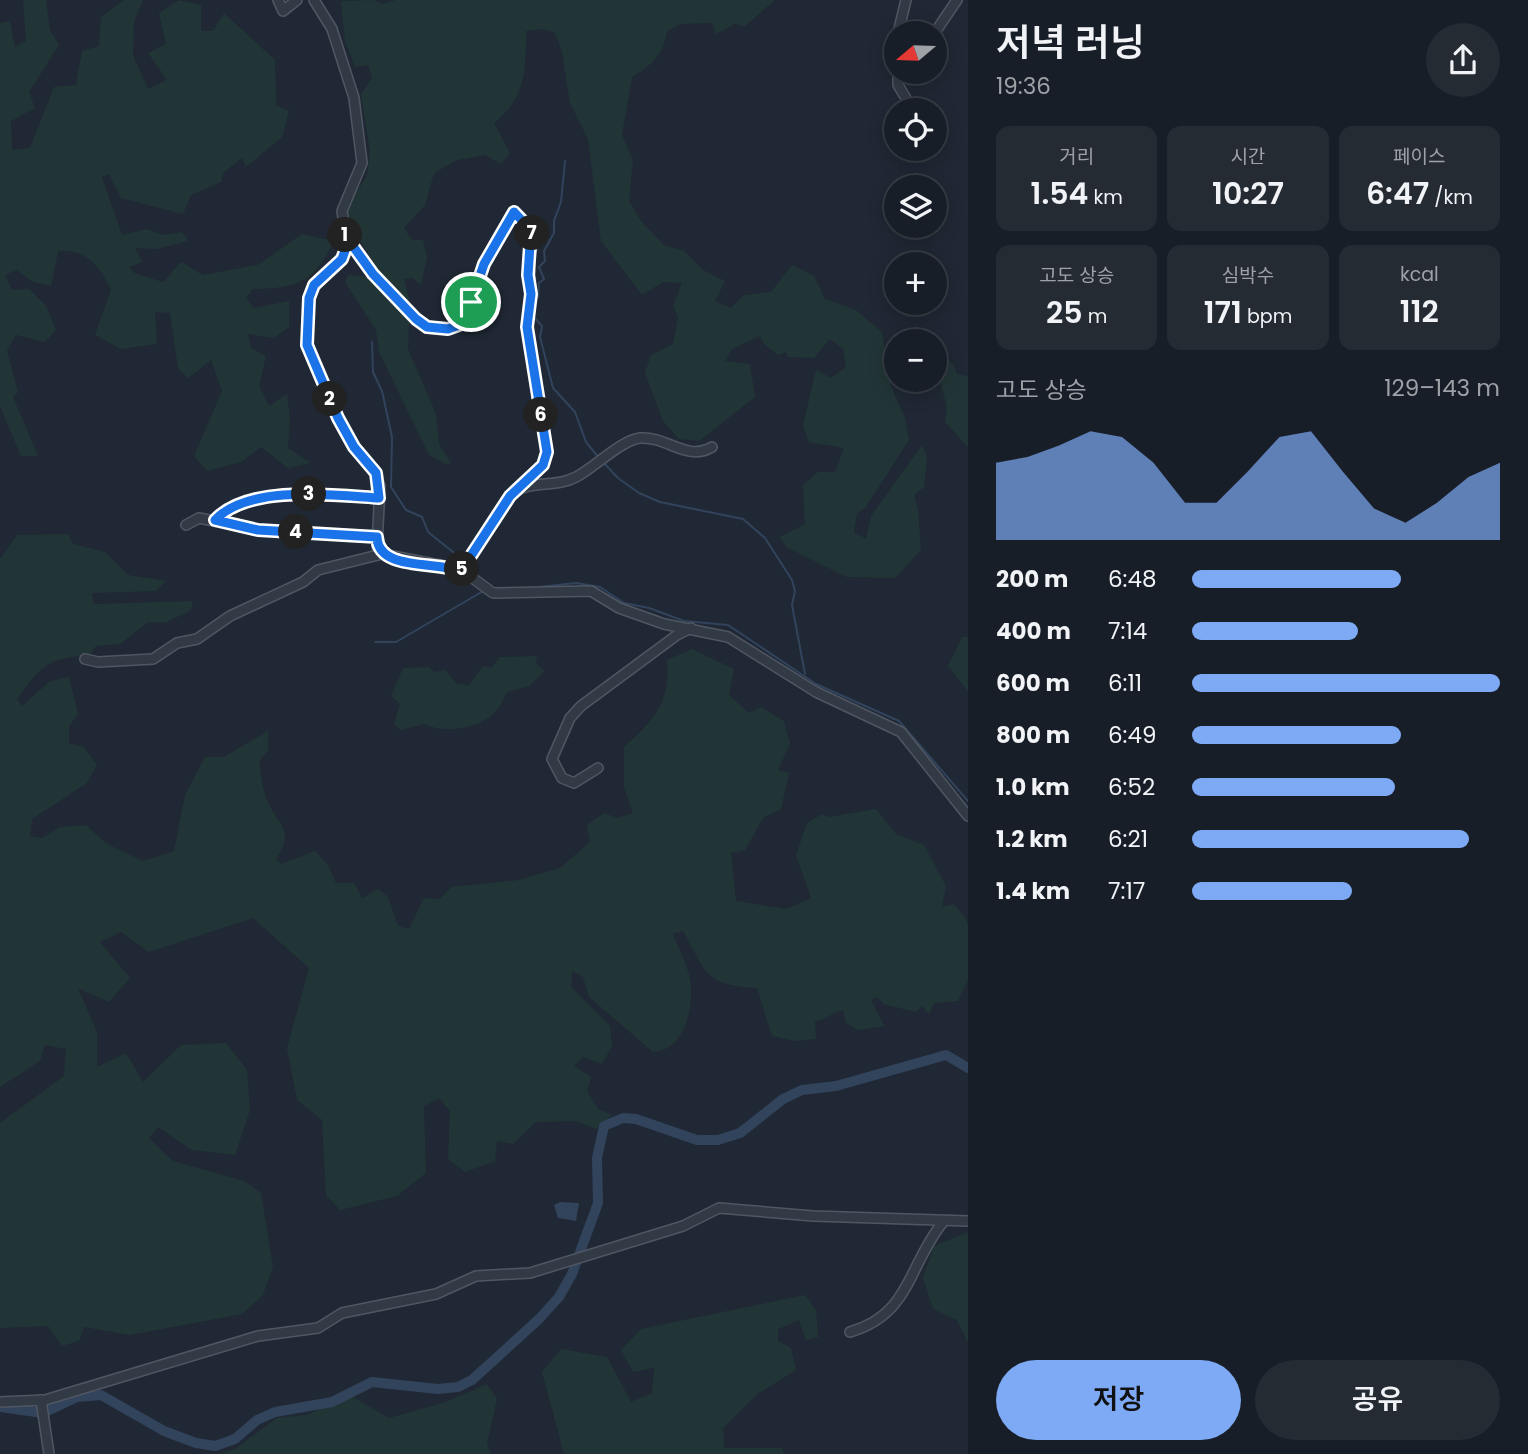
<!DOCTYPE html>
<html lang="ko">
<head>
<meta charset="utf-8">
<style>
	:root { --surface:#171e27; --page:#242b33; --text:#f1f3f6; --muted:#9ea2a7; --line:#363c44; --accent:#7ea9f5 }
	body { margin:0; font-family:Poppins,"Noto Sans KR",sans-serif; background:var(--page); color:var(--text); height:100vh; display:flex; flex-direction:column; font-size:26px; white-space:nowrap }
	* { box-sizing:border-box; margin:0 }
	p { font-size:23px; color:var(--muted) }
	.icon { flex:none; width:38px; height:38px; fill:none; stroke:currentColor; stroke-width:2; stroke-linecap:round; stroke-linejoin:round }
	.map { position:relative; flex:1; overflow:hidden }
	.side { display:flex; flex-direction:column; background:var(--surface); width:560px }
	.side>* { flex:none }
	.needle { width:46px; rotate:251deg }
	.buttons { position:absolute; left:884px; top:21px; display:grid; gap:14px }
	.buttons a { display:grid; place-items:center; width:63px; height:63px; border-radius:50%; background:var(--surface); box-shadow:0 4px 18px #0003,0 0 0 2px var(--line); font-size:35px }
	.pin { position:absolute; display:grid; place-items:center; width:60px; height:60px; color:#fff; margin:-30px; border:4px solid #fff; border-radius:50%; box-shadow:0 2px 7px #0007 }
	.km { position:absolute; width:35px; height:35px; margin:-18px; border-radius:50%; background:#222; color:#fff; font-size:19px; line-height:35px; text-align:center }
	.round { display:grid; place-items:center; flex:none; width:74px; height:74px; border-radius:37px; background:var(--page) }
	.summary { display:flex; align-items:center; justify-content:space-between; height:119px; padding:0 28px }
	h1 { font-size:38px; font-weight:600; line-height:52px }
	.metrics { display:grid; grid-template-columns:repeat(3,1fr); gap:10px; height:119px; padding:7px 28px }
	.metrics div { display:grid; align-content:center; border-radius:14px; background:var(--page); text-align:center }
	.metrics b { font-size:30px; font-weight:600 }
	.metrics small { font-size:19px; font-weight:400 }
	.metrics p { font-size:19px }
	.chart { height:196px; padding:14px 28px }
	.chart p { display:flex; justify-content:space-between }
	.chart svg { width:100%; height:126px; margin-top:7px; fill:var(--accent); opacity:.7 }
	.action { display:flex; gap:14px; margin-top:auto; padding:14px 28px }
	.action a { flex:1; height:80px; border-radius:42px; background:var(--accent); color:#111; font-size:28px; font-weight:600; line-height:80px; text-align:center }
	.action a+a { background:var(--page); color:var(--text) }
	ul { padding:0 28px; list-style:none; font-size:23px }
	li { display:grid; grid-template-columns:112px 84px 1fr; align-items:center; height:52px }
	li i { height:18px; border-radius:9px; background:var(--accent) }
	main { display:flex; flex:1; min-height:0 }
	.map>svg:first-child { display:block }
</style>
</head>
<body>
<main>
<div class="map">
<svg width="968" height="1454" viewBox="0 0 968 1454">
	<rect width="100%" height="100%" fill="#1f2834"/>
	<g fill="#223536">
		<path d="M23 0H46L50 30 59 45 29 92 35 108 11 121 12 150 30 148 54 87 76 85 82 51 99 46 101 17 124 0H143L134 21 133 55 148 89 167 80 148 53 166 44 159 13 179 0 201 5V31H213L224 13 275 60 276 105 289 111 282 137 246 167 242 158 224 172 221 182 191 195 183 214 121 198 109 174 102 177 122 235 147 229 163 235 182 232 188 241 157 249 135 248 142 262 129 267 134 273 163 282 181 262 203 275 258 265 302 234 334 241C313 283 299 288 253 289L246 298 254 308 289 301V327L274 338 248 334 251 348 266 356 259 386 269 406 287 394 290 419 288 448 311 463 288 468 261 447 241 462 207 471 194 456 222 391 211 360 188 378 178 368 170 313 155 312 157 344 121 349 95 335 111 290C100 266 87 249 58 251L51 286 31 281 17 270 5 275 12 290 29 289 46 306 56 330 45 342 16 335 7 351 18 392 13 397 38 456H21L0 406V23L10 21 15 47 26 41Z"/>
		<path d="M374 0 382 4 396 0H775L745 26 735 24 716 34 712 23 681 24 667 31C664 54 651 66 632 77L622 135 633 160 629 201 641 221 664 245 684 251 703 270 725 281 715 301 731 308 744 295 771 292 792 265 814 276 825 299 856 310 882 332 891 386 905 418 909 440 865 508 857 514 854 532 866 539 871 516 922 445 927 456 924 487 914 495 918 510 921 550 895 578 847 577 786 547 780 537 805 524 803 485 818 472H835L844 448 809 442 803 425 816 370 831 378 846 367 843 349 830 339 814 358 788 357 786 352 778 355 764 344 760 336 732 349 725 361 750 364 755 397 699 441 679 439 663 421 645 373 651 355 673 344 678 317 673 306 682 283 663 282 642 295 601 241 588 139 570 103 562 51 555 33 544 29 526 31C526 70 526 98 494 123L510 153 501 164 485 155 457 160 434 173 425 205 404 228 412 240H423L427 257 421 285 413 278 404 279 410 303 408 349 436 414 439 444 451 463 446 464 429 455 379 352 376 330 345 282 348 275 369 277 377 269 362 243 350 230 347 206 367 176 370 151 361 94 372 78 368 65 355 67 345 41 341 1Z"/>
		<polygon points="941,351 954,366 957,374 968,376 968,447 945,422 947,407 935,360 935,354"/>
		<path d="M68 534 73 544 105 552 128 575 166 581 156 591 92 593 94 604 193 601 191 610 165 623 148 622 120 644 96 646 90 655C48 658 41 665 17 699L22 706 50 681 69 677 78 714 69 726V743L84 747 97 765 87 783 32 819 30 836 42 838 60 827 86 825 107 844 143 861 174 851 185 795 205 757H224L268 731V750L259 762C261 774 262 788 267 800 278 827 296 828 276 859L281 864 315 851 328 865 336 883H354L362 898 378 889 388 897 398 926 409 929 424 898 440 899 451 887 519 880 560 868 590 842 587 825 604 813 617 818 633 813 624 787V747C654 721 671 701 667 660L692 649 734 669 729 695 749 713 761 707 784 721 790 744 778 770 789 773 781 809 763 818 745 850 731 853 736 901 786 909 811 898 796 855 807 823 822 814 829 817 876 809 896 834 924 845 946 886 942 907 954 904 966 919 968 926V979L958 1001 934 1003 929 1014 922 1006 916 1012 884 1004 876 997 871 1000 884 1026 858 1030 846 1023 843 1010C832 1012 827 1020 815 1021L816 1039 795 1041 772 1036 757 988C704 985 707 973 683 931L673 934C679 951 690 968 691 987 692 1014 683 1050 653 1052L589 997 583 977 572 971 571 987 610 1026 612 1046 602 1064 583 1057 574 1066 591 1077 587 1091 598 1109 612 1115 596 1129 576 1121 536 1122 513 1144 497 1141 495 1161 465 1172 448 1159 450 1111 439 1098 424 1106 426 1173 397 1196 340 1210 326 1195 322 1120 297 1100 287 1048 309 968 253 918 149 952 121 932 100 942 130 978 109 1002 78 988 97 1032V1067L126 1053 143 1082 181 1045 226 1043 247 1070 250 1110 235 1155 192 1150 158 1127 149 1138 173 1161 244 1181 261 1193 273 1267 263 1295 242 1314 130 1335 84 1327 79 1341 62 1346 48 1326 0 1328V1123L64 1076 66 1049 45 1045 40 1061 0 1087V559L17 535Z"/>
		<polygon points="962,637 968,637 968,691 948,666"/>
		<path d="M537 656 536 664 545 671 529 686 507 692C504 698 501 706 496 711 481 729 444 734 424 724L401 730 394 724 400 704 391 696 403 668 429 667 434 672 445 670 457 684 469 685 483 666 492 668 499 657Z"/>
		<polygon points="968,1232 968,1343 957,1320 933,1309 923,1278 934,1246"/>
		<polygon points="805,1295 816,1310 818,1337 806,1340 799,1320 778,1329 778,1341 791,1348 796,1370 756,1395 723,1428 724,1448 782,1448 784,1454 564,1454 542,1372 561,1349 607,1357 631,1402 652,1393 654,1368 633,1372 621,1350 641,1329"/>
		<polygon points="487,1384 497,1399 487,1443 491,1454 220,1454 235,1449 277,1418 306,1415 351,1396 389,1418 446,1402"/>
	</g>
	<polygon fill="#32435c" points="560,1202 579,1203 576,1221 558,1218 554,1205"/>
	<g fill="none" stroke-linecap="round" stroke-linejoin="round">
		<g stroke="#32435c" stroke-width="2">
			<polyline points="534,301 538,297 539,283 544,279 539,267 545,261 544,251 554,233 554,221 561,202 565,161"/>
			<polyline points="532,315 542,326 540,337 553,388 575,412 586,442 599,458"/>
			<polyline points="372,342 373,372 382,391 392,437 391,487 406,510 422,517 428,532 463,560"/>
			<polyline points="603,462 618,478 639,493 660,502 743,519 765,538 792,580 795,591 792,605 805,674"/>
			<polyline points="469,567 480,578"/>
			<polyline points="530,588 576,583 600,587 624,603 649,608 684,621 728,625 816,684 899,721 968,801"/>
			<polyline points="375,642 396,642 485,590"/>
		</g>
		<polyline stroke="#32435c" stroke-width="10" points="0,1407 43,1413 77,1397 101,1395 164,1431 196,1443 215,1446 235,1439 257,1420 275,1412 332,1402 372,1382 438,1389 458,1387 472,1380 539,1319 559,1297 572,1274 598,1203 597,1158 604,1126 623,1118 636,1119 697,1140 718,1140 740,1133 783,1099 802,1090 836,1086 946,1055 968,1068"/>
		<g stroke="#505763" stroke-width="12">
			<g id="minor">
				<polyline points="278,0 283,11 297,0"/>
				<polyline points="314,0 332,29 354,98 362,163 342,211 347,245 342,259 314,285 309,297 307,345 338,418 354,447 376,473 380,486 377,547 382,554 450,567 467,574 493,593 591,591 619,608 664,624 728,637 816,692 901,732 968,816"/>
				<polyline points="898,33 906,0"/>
				<polyline points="934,34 957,0"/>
				<polyline points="896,39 893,53 896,60"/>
				<polyline points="898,72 898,85 910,105"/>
				<polyline points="346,235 373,274 416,319 427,326 448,329 459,325 466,317 484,264 515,212 528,224 532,247 529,259 531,294 527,327 547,452 543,465 519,487"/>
				<path d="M215 520C248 484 334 496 379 498"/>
				<polyline points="186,525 199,518 258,530 377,537"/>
				<path d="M461 571 510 496C529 478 554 489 576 477 594 468 621 440 640 438 667 436 687 462 712 447"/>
				<polyline points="85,659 98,662 153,659 177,643 197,639 230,616 303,582 318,570 382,554"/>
				<polyline points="598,768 574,783 562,778 552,759 570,718 581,706 677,635 691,628"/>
				<path d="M850 1332C911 1314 907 1267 943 1222"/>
				<polyline points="41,1400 49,1454"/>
				<polyline points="0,1402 45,1400 258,1336 318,1328 342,1313 436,1294 476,1276 530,1273 683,1226 719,1208 813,1216 968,1221"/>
			</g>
		</g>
		<use href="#minor" stroke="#323a45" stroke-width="9"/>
	</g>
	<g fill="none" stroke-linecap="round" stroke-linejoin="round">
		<g stroke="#fff" stroke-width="14">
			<path id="route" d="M514 212 531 230 528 275 531 294 527 327 547 452 543 465 510 496 461 571C436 561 378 571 377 537L258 530 215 520C249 484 334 495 379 498L376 473 354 447 338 418 307 345 309 298 314 285 342 259 347 245 345 235 373 274 416 319 427 327 448 329 459 325 466 317 484 264Z"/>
		</g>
		<use href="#route" stroke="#1a73e8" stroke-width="9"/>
	</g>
</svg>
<div class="buttons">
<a><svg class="needle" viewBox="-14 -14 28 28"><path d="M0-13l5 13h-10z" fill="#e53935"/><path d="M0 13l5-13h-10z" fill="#9ea2a7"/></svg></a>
<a><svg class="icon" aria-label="locate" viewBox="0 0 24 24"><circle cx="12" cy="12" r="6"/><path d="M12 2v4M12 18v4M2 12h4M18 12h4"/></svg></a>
<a><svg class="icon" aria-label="layers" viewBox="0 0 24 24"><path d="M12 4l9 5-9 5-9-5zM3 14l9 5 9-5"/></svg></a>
<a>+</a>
<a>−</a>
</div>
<div class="pin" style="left:471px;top:302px;background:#1e9e55"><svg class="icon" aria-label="arrive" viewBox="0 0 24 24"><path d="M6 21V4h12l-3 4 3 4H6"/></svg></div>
<b class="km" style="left:345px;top:235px">1</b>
<b class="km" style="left:330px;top:399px">2</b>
<b class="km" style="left:309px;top:494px">3</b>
<b class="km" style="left:296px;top:532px">4</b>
<b class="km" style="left:462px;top:569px">5</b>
<b class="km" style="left:541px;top:415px">6</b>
<b class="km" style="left:532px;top:233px">7</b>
</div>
<section class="side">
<div class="summary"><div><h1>저녁 러닝</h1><p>19:36</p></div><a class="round"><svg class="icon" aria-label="share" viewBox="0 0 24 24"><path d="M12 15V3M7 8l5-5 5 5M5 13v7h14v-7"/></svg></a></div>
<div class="metrics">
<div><p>거리</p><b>1.54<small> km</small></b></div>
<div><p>시간</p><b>10:27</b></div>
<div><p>페이스</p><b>6:47<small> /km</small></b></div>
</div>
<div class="metrics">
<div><p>고도 상승</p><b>25<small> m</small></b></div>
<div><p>심박수</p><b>171<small> bpm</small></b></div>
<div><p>kcal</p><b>112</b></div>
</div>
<div class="chart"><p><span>고도 상승</span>129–143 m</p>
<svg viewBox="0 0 160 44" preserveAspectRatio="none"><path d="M0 44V17L10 15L20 11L30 6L40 8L50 17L60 31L70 31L80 20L90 8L100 6L110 20L120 33L130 38L140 31L150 22L160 17V44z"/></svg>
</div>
<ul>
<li><b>200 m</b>6:48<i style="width:68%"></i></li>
<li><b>400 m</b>7:14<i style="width:54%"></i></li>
<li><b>600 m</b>6:11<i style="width:100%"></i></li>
<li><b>800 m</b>6:49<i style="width:68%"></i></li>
<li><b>1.0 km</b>6:52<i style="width:66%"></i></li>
<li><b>1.2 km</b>6:21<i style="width:90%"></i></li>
<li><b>1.4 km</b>7:17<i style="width:52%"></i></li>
</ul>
<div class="action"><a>저장</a><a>공유</a></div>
</section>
</main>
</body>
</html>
